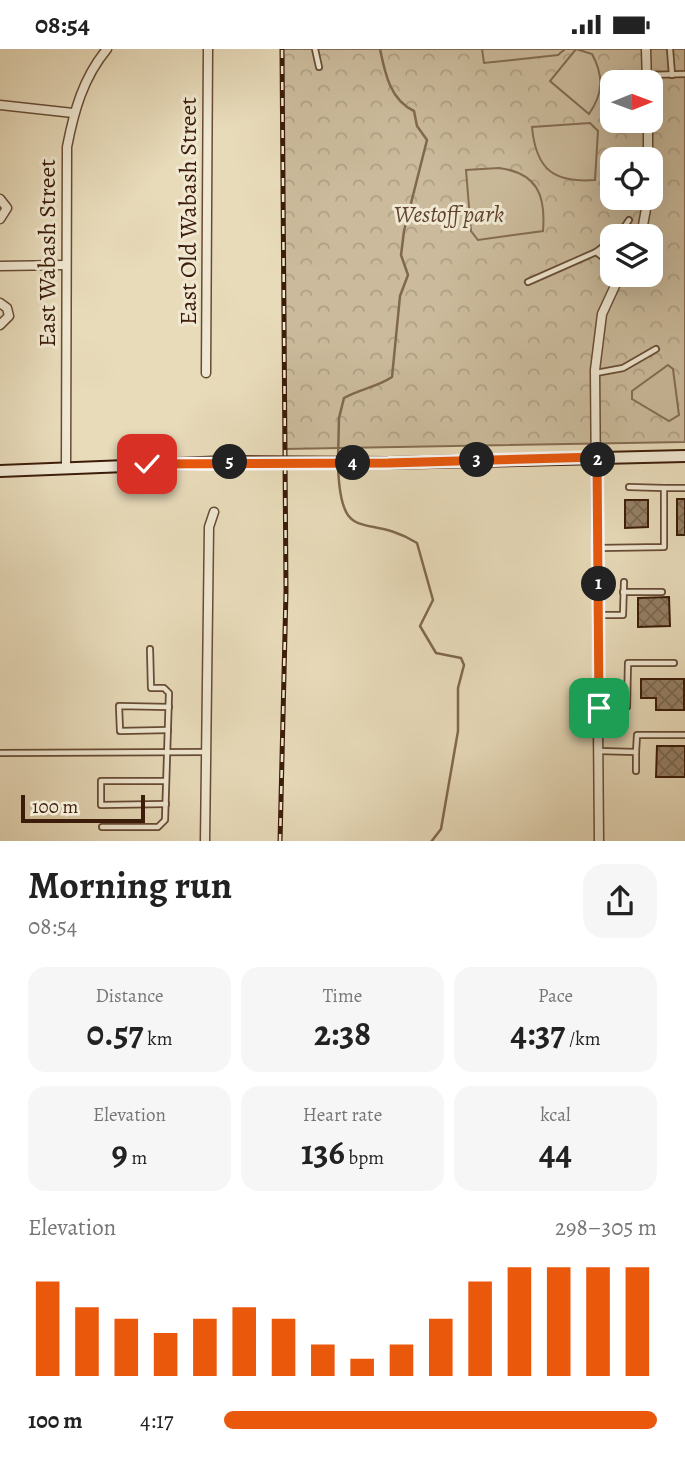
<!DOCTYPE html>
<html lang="en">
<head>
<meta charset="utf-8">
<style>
	:root { --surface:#fff; --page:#f6f6f6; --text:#222; --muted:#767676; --accent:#ea580c }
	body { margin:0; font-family:Alegreya,serif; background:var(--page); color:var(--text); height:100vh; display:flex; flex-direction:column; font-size:26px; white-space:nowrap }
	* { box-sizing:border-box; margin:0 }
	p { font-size:23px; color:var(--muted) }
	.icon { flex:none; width:38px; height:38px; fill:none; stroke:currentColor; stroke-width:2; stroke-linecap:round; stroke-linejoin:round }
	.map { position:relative; height:792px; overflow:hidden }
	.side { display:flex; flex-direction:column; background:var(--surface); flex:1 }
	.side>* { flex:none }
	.needle { width:46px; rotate:89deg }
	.tools { position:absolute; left:600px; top:21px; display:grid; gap:14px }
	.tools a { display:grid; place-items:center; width:63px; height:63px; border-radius:14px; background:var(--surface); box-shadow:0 7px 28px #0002; font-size:35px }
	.scale { position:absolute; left:21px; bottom:18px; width:124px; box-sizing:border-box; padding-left:7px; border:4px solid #3c1d09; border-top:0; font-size:19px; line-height:24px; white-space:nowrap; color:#3c1d09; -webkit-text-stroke:5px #f0e8d2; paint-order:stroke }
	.pin { position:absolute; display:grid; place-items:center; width:60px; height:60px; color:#fff; margin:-30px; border-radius:14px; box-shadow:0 4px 10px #0006 }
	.km { position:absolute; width:35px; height:35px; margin:-18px; border-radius:50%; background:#222; color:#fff; font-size:19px; line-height:35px; text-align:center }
	.round { display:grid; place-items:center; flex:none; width:74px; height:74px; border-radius:21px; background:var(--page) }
	.head { display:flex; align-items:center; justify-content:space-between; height:119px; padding:0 28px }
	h1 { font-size:38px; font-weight:700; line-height:52px }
	.metrics { display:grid; grid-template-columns:repeat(3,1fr); gap:10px; height:119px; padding:7px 28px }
	.metrics div { display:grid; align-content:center; border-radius:18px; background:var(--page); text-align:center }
	.metrics b { font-size:35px; font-weight:700 }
	.metrics small { font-size:19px; font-weight:400 }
	.metrics p { font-size:19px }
	.chart { height:196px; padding:14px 28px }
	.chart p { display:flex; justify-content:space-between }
	.chart svg { width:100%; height:126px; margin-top:7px; stroke:var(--accent); stroke-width:6 }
	ul { padding:0 28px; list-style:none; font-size:23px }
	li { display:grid; grid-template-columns:112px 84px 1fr; align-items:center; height:52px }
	li i { height:18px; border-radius:9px; background:var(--accent) }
	.status { display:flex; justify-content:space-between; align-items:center; height:49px; padding:0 35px; background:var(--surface); direction:ltr }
	.status svg { height:19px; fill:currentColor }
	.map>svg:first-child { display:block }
</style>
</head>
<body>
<div class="status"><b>08:54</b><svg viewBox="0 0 49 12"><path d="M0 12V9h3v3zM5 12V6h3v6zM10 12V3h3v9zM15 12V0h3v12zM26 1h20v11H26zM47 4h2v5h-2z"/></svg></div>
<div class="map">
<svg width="685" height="793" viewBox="0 0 685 793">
	<defs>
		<pattern id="park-crowns" width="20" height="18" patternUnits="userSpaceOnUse" patternTransform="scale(1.75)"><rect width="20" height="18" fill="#cbbb9c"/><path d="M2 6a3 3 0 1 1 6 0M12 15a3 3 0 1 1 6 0" fill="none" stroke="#afa085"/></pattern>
		<pattern id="building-cross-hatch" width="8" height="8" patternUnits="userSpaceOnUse" patternTransform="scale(1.75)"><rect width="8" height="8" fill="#958065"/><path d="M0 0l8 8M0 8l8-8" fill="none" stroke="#7b6851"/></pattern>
	</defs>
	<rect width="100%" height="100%" fill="#e8dbba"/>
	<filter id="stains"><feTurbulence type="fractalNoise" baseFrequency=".00286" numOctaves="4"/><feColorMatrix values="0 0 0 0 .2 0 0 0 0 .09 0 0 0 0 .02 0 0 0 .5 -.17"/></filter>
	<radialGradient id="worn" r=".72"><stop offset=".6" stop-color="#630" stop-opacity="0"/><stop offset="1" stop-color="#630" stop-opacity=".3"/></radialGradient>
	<path fill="url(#park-crowns)" stroke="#846c52" stroke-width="2" fill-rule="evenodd" d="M281 0H685V393L285 400ZM612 33H651V72H612ZM612 110H651V149H612ZM612 187H651V226H612Z"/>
	<g fill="#cbbb9c" stroke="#846c52" stroke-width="2">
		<polygon points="482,0 565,0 558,6 484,14"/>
		<path d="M576 0 592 5C604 27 603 45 589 65L550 32Z"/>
		<path d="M590 74 598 82 595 131C554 134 536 121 532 78Z"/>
		<path d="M499 119C537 124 546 146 543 182L478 191 471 182 466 121Z"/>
		<polygon points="668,316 673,320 679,366 669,372 632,350 632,342"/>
	</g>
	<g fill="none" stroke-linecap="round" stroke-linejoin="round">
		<g stroke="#80684f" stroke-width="2.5">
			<path d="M338 410 339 369 344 349C360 340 377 338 392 328L400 247 408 226 401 206 404 182 427 91 417 77 414 62C390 51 385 24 380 0"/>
			<path d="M338 417C341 500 366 462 417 494L433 551 420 577 436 604 461 609 464 616 458 639V682L441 780 431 793"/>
		</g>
	</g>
	<g fill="url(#building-cross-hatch)" stroke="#3c1d09" stroke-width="2">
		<rect x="677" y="450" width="8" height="36"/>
		<polygon points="625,451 648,451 648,478 625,479"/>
		<polygon points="669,548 670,577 638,578 638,549"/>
		<polygon points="641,630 684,630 684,661 656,661 656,649 641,649"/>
		<polygon points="657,697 685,697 685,728 656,728"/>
	</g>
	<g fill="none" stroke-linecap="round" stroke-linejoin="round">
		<g stroke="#674c35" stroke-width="8">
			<g id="service">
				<polyline points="315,0 319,18"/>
				<polyline points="670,0 672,26"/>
				<polyline points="648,26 685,25"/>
				<polyline points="618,187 629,171"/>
				<polyline points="596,203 612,215"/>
				<polyline points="528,233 596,203 612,191"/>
				<polyline points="596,324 623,319 656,300"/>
				<polyline points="629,438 664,439"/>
				<polyline points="599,499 664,498 664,439 685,439"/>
				<polyline points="623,543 662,543"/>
				<polyline points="600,566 623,566 624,533"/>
				<polyline points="599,659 627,658 628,614 674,614"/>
				<polyline points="168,681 120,682 119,657 169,658"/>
				<polyline points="599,702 636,703 637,686 685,686"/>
				<polyline points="636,703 636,722"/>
				<polyline points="0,704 205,703"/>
				<polyline points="166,755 101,756 101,732 166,732"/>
				<polyline points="102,778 158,778 165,771 169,644 164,639 151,639 150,600"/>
			</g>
		</g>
		<g stroke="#674c35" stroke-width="11">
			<g id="minor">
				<polyline points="646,0 647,33"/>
				<polyline points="0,56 73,64"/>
				<polyline points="648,72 648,110"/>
				<polyline points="0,150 7,159 0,170"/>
				<polyline points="641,187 648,149"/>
				<polyline points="0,217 66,216"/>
				<polyline points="0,254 7,259 9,267 0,276"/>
				<polyline points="206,324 208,0"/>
				<path d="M66 418 67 98C74 62 83 29 107 0"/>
				<polyline points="205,793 209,478 214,463"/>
				<polyline points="599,793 595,321 602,265 620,226"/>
			</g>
		</g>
		<g stroke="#3c1d09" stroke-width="14">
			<g id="secondary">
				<polyline points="388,414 685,407"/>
				<polyline points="0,422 227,413"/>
			</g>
		</g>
		<use href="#service" stroke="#f0e8d2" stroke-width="4.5"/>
		<use href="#minor" stroke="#f0e8d2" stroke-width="8"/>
		<use href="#secondary" stroke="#f0e8d2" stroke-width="10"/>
		<g stroke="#3c1d09" stroke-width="5">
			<polyline id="rail" points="280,793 286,542 282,0"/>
		</g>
		<use href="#rail" stroke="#f0e8d2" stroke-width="2.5" stroke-dasharray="8" stroke-linecap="butt"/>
		<g stroke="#3c1d09" stroke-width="14" stroke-linecap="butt">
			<polyline id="secondary-bridge" points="227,413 388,414"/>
		</g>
		<use href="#secondary-bridge" stroke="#f0e8d2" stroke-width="10"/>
	</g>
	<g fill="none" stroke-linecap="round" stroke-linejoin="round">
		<g stroke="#fff" stroke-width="14">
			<polyline id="route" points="147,415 388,414 597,408 599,659"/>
		</g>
		<use href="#route" stroke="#ea580c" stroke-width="9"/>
	</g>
	<g text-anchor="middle" stroke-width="6" stroke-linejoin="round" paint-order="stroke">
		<g font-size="24" fill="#3c1d09" stroke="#f0e8d2">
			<text transform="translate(188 162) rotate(-90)" y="8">East Old Wabash Street</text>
			<text transform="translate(47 204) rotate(-90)" y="8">East Wabash Street</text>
		</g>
		<g font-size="24" font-style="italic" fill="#60442e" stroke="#f0e8d2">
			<text x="449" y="173">Westoff park</text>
		</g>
	</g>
	<rect width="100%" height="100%" filter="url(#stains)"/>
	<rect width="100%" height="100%" fill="url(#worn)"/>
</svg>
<div class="tools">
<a><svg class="needle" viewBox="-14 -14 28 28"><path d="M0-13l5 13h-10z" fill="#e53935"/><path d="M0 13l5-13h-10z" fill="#767676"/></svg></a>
<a><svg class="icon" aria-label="locate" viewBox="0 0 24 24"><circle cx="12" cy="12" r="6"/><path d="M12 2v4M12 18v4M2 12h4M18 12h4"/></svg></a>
<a><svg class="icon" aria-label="layers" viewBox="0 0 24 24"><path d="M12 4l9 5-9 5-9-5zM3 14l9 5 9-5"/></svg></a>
</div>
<div class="scale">100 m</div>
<div class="pin" style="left:599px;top:659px;background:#1e9e55"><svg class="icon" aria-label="arrive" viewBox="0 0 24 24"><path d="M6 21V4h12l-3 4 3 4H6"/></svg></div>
<div class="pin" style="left:147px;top:415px;background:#d93025"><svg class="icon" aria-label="check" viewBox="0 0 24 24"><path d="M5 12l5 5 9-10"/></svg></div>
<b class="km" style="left:599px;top:535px">1</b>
<b class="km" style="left:598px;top:411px">2</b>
<b class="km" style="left:477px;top:411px">3</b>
<b class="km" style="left:353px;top:414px">4</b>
<b class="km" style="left:230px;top:413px">5</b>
</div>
<section class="side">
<div class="head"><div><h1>Morning run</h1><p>08:54</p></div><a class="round"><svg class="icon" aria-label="share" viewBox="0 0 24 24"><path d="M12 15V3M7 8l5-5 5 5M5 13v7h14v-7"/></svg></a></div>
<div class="metrics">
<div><p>Distance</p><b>0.57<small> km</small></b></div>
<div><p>Time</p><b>2:38</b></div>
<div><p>Pace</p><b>4:37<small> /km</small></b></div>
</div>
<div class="metrics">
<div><p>Elevation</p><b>9<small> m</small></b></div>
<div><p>Heart rate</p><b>136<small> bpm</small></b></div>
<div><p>kcal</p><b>44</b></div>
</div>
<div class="chart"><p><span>Elevation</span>298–305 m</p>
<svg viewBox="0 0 160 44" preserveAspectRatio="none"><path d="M5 44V11M15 44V20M25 44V24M35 44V29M45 44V24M55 44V20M65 44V24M75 44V33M85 44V38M95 44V33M105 44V24M115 44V11M125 44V6M135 44V6M145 44V6M155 44V6"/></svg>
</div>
<ul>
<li><b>100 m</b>4:17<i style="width:100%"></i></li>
</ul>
</section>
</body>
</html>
